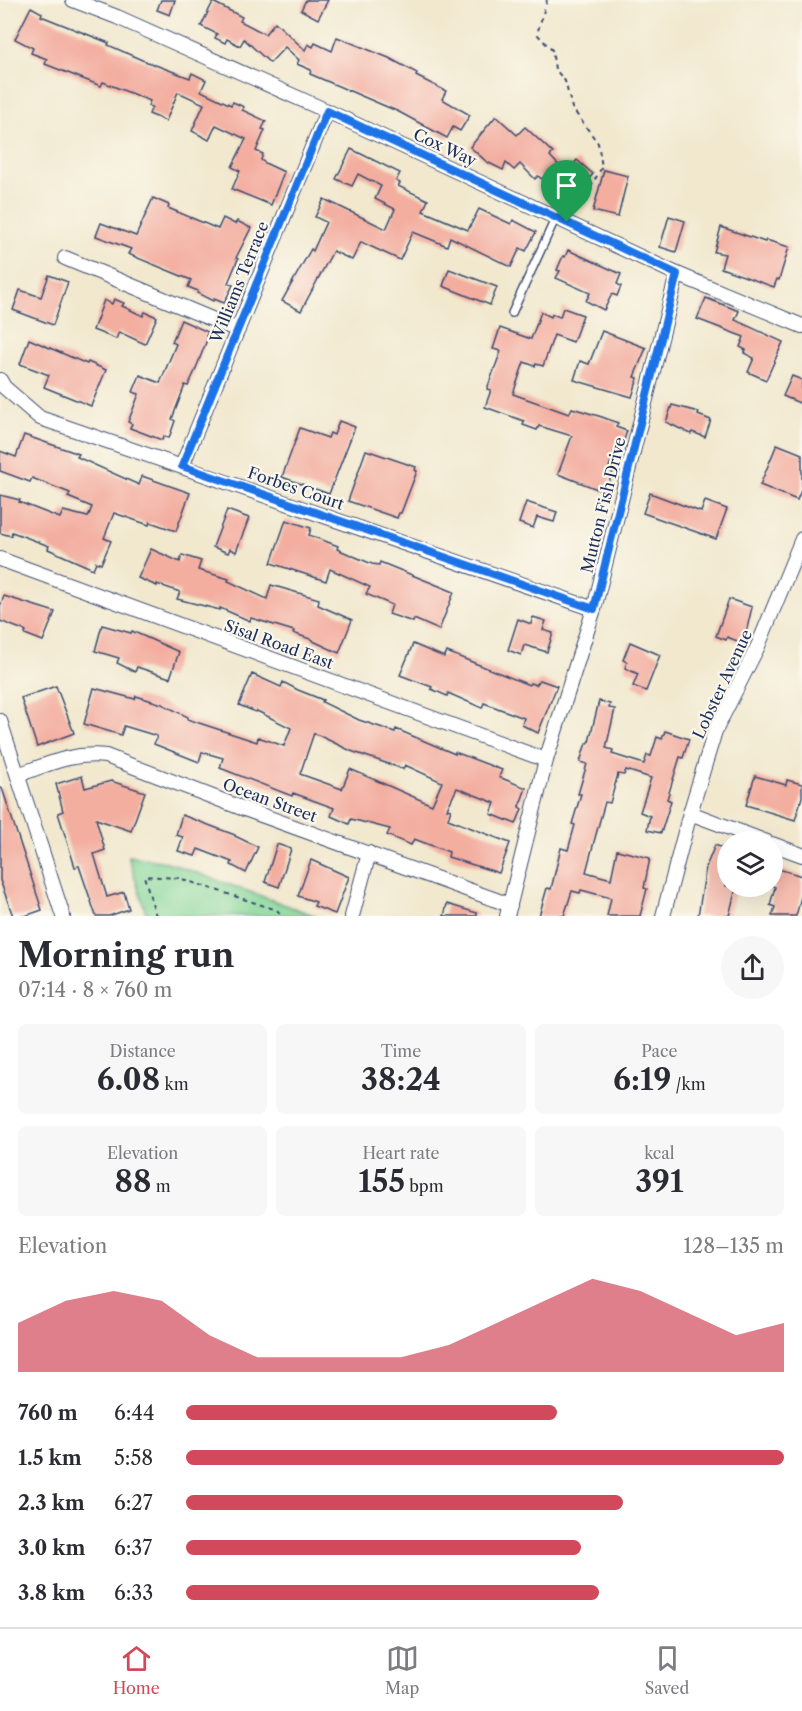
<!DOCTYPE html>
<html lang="en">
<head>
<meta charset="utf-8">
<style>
	:root { --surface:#fff; --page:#f7f7f7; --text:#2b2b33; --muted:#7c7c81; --line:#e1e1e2; --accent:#d1495b }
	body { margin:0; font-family:"Libre Caslon Text",serif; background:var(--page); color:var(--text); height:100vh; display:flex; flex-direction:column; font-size:22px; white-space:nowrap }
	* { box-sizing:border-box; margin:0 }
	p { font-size:20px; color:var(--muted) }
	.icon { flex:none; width:33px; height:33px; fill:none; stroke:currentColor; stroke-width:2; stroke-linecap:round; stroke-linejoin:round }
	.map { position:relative; height:916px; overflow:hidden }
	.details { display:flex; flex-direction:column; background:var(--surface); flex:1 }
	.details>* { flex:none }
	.buttons { position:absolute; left:717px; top:831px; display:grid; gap:12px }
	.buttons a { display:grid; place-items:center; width:66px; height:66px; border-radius:50%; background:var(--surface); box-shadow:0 6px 24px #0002; font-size:30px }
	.pin { position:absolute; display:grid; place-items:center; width:51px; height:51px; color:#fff; margin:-62px -26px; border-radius:50% 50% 50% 0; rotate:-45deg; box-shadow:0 0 6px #0007 }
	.pin .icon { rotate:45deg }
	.round { display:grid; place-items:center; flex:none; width:63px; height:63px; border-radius:32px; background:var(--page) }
	.summary { display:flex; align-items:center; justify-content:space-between; height:102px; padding:0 18px }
	h1 { font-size:33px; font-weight:700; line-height:45px }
	.figures { display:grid; grid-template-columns:repeat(3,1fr); gap:9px; height:102px; padding:6px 18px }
	.figures div { display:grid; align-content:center; border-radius:9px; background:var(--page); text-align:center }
	.figures b { font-size:30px; font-weight:700 }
	.figures small { font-size:16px; font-weight:400 }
	.figures p { font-size:16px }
	.chart { height:168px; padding:12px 18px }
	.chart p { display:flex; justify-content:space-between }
	.chart svg { width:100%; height:108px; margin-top:6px; fill:var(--accent); opacity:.7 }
	ul { padding:0 18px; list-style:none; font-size:20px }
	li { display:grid; grid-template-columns:96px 72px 1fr; align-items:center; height:45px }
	li i { height:15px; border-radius:8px; background:var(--accent) }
	.menu { display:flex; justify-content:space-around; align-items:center; height:84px; border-top:2px solid var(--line); background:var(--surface); font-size:16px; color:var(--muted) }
	.menu a { display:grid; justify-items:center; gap:3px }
	.menu .current { color:var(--accent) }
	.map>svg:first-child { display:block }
</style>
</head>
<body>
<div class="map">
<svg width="802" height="916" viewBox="0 0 802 916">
	<rect width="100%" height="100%" fill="#fbf7ec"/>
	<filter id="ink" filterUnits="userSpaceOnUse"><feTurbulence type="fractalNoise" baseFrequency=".0167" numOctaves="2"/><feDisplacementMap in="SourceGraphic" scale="12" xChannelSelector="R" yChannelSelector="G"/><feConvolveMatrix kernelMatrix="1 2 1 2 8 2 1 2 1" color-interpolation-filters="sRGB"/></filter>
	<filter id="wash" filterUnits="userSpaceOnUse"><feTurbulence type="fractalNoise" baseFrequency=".008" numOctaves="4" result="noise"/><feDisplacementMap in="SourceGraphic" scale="24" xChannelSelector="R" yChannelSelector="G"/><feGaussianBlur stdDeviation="1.35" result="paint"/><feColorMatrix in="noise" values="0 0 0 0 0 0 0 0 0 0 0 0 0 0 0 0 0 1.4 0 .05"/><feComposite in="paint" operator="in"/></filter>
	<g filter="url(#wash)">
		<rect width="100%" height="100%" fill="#f1e8ce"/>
		<polygon fill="#82d596" stroke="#4e827a" stroke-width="1.5" points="128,856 167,862 316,916 147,916"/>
		<g id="blocks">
			<g fill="#f3aea0" fill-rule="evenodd">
				<polygon points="161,0 175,0 170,15 157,10"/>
				<polygon points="306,0 328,0 318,19 301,10"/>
				<polygon points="213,2 242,17 240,21 265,34 275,22 305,50 308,44 313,47 315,43 332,51 337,37 389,58 417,73 416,76 446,91 442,99 470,115 460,131 453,127 447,138 399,112 310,74 311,70 297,64 299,60 285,47 270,63 244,39 240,46 227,39 225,43 215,38 217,34 201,26"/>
				<polygon points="31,7 42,13 41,16 109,43 108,45 142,60 190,78 192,73 206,80 201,91 231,105 233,102 244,107 242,110 266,121 262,129 265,130 256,151 263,154 261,160 265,163 284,172 271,205 232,189 240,171 232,167 246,139 216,125 209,140 192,131 204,104 178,92 166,121 149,114 152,107 148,106 150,101 103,82 101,86 45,64 47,59 31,53 33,48 15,39"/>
				<polygon points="496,116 517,135 525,127 553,153 550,156 566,173 577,160 593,174 569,201 544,177 542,179 538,176 535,179 520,164 514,170 506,163 503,170 487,162 470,147"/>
				<polygon points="351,149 400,173 396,181 400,183 398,186 428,200 423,211 468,230 479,209 511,224 513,220 536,232 526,251 520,248 511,267 450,237 447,246 413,232 400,260 361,242 352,260 333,251 301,311 282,301 311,249 313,251 326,222 315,217 324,199 386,229 395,209 375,199 381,186 358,174 352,186 336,179"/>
				<polygon points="604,170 628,176 618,217 593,211"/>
				<polygon points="153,198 169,205 168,208 218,229 223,218 235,224 237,221 251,228 236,258 238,259 228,283 233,285 224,303 214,299 213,301 197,293 198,291 188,287 191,280 128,254 131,249 96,236 101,223 136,236"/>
				<polygon points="669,216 685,221 676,252 660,247"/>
				<polygon points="721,227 765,242 766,240 789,247 779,280 777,279 774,287 721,268 725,254 714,252"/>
				<polygon points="568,250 621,274 617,284 621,286 617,296 612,294 604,310 586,301 590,293 556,278 560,271 557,270 563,256 565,257"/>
				<polygon points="449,269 497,287 490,305 443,286"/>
				<polygon points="49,275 68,282 53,325 13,310 20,290 41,297"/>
				<polygon points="706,298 739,311 735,320 783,342 766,380 748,372 754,358 744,353 746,350 740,347 744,337 697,319"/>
				<polygon points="114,299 124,303 122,306 143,316 145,312 157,317 145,344 119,332 116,339 93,330 104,300 112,304"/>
				<polygon points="563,308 583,315 573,342 554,335 543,366 536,364 535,366 524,362 513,394 569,414 572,408 602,417 618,423 616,427 627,431 621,449 616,447 608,470 613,472 605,492 558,474 572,436 539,426 537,430 523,425 524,421 485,407 491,390 487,389 501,351 493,349 500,328 531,339 541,312 551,317 552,314 560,317"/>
				<polygon points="181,320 208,332 206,336 208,337 195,371 188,386 185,385 172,419 175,421 169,438 164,436 162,440 130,428 132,424 128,422 139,394 133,392 140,375 160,383 176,344 172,342"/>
				<polygon points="602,331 646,348 634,377 638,378 632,397 574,380 580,361 589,364"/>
				<polygon points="29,339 87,364 88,362 106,370 91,406 44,387 49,375 20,364"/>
				<polygon points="792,376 802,380 802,404 783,396"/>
				<polygon points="672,405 699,412 698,415 711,420 705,437 692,432 691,434 666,422"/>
				<polygon points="339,421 355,427 329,494 282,477 300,428 328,438 330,433 334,435"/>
				<polygon points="24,435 79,454 77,457 139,485 142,476 190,493 176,531 150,522 149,525 114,513 104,538 111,541 101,564 96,562 93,569 48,549 49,546 12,532 11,536 0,533 0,495 20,500 19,502 60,518 63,511 88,517 92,507 68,497 70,493 32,478 30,482 0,471 0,451 16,457"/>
				<polygon points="777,444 802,454 802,488 797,500 760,485"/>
				<polygon points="366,450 416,467 415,470 417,471 401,513 399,513 397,518 348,501"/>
				<polygon points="650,493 701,512 705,501 727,509 716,539 643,513"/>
				<polygon points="526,502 557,512 554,522 537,517 533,528 519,523"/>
				<polygon points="227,510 249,518 236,552 230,549 228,553 213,547"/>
				<polygon points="286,520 311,528 309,535 338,546 337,549 372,564 379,565 380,562 454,592 439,630 414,619 413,622 389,614 392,605 366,594 370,587 330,569 326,581 271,563"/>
				<polygon points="151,549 180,562 182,555 201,561 198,570 229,579 228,581 267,599 271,585 319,599 318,605 352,620 339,653 313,641 313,640 293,633 294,631 251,618 250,621 220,608 220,610 177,599 180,592 157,584 157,586 138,578"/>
				<polygon points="4,596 55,612 43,641 25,634 26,631 0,621 0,606"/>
				<polygon points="729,599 752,607 746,633 744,632 740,642 727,637 726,640 716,636"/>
				<polygon points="533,617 546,621 543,630 553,633 547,652 524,645 521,655 508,650 518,619 531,624"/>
				<polygon points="102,625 131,633 132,631 179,652 170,678 137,667 135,672 117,663 119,658 95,651"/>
				<polygon points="630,642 660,655 646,691 633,686 638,674 625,668 627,662 623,660"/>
				<polygon points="413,644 444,657 447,652 529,685 530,683 536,685 540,680 557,686 538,733 522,725 524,718 484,703 482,708 448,693 447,696 431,689 432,687 400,675"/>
				<path d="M252 674 281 687 283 682 298 690 323 700 322 702 359 720 395 732 396 729 455 754V752L502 770 499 777 526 788 519 807 522 809 516 824 491 814 495 803 457 788 447 809 451 810 448 819 510 843 499 873 448 857 449 852 414 839 411 845 387 835 390 829 351 819 349 824 331 816 334 808 293 793 292 796 220 768 223 758 202 752 199 762 154 744 157 736 124 726 121 735 84 724 94 688 135 699 136 696 162 704 188 717 187 719 257 742 258 737 284 746 291 728 257 711 256 712 239 705ZM314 733 351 751 403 769 405 765 442 782 432 805 350 769 342 789 300 774Z"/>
				<polygon points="56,686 74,733 37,747 21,698"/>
				<polygon points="599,701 610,704 609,708 615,709 606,748 613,750 612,754 644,764 647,755 651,756 657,737 662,739 665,731 689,739 683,758 680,757 667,799 671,801 661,833 647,830 650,816 640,812 651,778 626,770 624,775 618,774 610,803 605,802 595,838 586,872 611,879 617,850 650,858 644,888 647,889 640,916 607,916 611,898 581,890 580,893 572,891 564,916 539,916 547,888 551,889 561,848 568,850 575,825 572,824 581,794 578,794 587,764 580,762 585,746 589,742"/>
				<polygon points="82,776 85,788 111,781 145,792 131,831 96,819 105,850 94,854 107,897 124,892 129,909 109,916 96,916 79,866 75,867 58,813 63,811 56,784"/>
				<polygon points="755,776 786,785 787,780 802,784 802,797 795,820 746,805"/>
				<polygon points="0,788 2,788 42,910 25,916 13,916 0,880"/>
				<polygon points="182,815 235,835 235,836 258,847 246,873 231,865 232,862 198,849 195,856 178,851 183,837 176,835"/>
				<polygon points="277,844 291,849 279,887 265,882"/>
				<polygon points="715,845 728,850 726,886 736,888 729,916 698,916 706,867"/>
				<polygon points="311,860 349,877 335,914 314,906 316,902 298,896"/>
				<polygon points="772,867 802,876 802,893 796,916 772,916 775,907 770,905 775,887 772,886"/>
				<polygon points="447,904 477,913 477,916 444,916"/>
			</g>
		</g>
	</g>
	<g filter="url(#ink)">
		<use href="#blocks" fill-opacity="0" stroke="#3b4b6f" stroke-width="1.5"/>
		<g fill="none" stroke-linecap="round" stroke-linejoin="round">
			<g stroke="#3b4b6f" stroke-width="10">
				<polyline id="service" points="512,313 556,217"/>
			</g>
			<g stroke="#3b4b6f" stroke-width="16">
				<g id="minor">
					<polyline points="73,0 117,17 327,111 677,274 802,326"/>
					<polyline points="65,258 238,330"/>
					<polyline points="0,380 4,387 40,418 594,609"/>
					<polyline points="182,466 327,111"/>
					<polyline points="0,559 546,760"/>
					<polyline points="0,721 63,916"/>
					<path d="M18 775C48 764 73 752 106 756L239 807 510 905"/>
					<polyline points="690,813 767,842"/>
					<polyline points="772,844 802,855"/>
					<polyline points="352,916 369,853"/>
					<polyline points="507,916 546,760 594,609 677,274"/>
					<polyline points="663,916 690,813 715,731 758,646 802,539"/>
				</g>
			</g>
			<g stroke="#3b4b6f" stroke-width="2" stroke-dasharray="4.5 4.5" stroke-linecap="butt">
				<polyline points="547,0 537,34 552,50 555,69 565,81 572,108 598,143 602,167 584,199 574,212"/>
				<polyline points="156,916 144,876 179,878 277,910 282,916"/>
			</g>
			<use href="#service" stroke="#fff" stroke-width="7"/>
			<use href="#minor" stroke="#fff" stroke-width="14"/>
		</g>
	</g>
	<g fill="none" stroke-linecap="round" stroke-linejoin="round" filter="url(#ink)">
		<g stroke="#fff" stroke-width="12">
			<polygon id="route" points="327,111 677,274 594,609 182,466"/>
		</g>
		<use href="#route" stroke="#1a73e8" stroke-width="8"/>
	</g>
	<g text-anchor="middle" stroke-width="4.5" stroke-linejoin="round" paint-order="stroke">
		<g font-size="16" fill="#1b2f5e" stroke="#fbf7ec">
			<text transform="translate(445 147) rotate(25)" y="6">Cox Way</text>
			<text transform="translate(239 282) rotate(-68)" y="6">Williams Terrace</text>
			<text transform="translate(296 488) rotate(19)" y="6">Forbes Court</text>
			<text transform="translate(603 505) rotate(-76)" y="6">Mutton Fish Drive</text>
			<text transform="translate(279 644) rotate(20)" y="6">Sisal Road East</text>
			<text transform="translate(722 684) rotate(-65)" y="6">Lobster Avenue</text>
			<text transform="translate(270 800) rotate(20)" y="6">Ocean Street</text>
		</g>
	</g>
</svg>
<div class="buttons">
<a><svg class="icon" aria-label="layers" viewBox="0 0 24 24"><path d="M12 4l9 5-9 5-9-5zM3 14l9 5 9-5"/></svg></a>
</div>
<div class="pin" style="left:567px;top:222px;background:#1e9e55"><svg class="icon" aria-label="arrive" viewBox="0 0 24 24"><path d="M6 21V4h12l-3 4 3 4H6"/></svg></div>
</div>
<section class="details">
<div class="summary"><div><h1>Morning run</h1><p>07:14 · 8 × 760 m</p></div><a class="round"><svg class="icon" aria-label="share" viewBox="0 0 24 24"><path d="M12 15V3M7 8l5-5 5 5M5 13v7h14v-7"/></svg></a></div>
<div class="figures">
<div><p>Distance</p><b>6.08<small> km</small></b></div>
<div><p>Time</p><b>38:24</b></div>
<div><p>Pace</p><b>6:19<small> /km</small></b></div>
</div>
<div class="figures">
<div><p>Elevation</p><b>88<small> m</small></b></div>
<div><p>Heart rate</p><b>155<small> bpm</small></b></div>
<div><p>kcal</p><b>391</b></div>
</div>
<div class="chart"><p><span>Elevation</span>128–135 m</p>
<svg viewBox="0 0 160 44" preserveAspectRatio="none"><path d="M0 44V24L10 15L20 11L30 15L40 29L50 38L60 38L70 38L80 38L90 33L100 24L110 15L120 6L130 11L140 20L150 29L160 24V44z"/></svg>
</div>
<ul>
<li><b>760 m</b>6:44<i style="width:62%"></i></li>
<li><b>1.5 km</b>5:58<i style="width:100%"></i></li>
<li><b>2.3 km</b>6:27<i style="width:73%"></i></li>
<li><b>3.0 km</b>6:37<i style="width:66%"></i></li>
<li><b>3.8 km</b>6:33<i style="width:69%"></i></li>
</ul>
</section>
<nav class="menu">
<a class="current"><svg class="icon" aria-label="home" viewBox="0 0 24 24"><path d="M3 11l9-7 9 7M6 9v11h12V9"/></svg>Home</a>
<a><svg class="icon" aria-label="map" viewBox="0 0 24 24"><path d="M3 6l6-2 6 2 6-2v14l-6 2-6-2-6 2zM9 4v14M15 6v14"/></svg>Map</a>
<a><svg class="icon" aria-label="saved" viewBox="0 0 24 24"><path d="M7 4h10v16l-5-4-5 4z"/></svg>Saved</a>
</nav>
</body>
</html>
